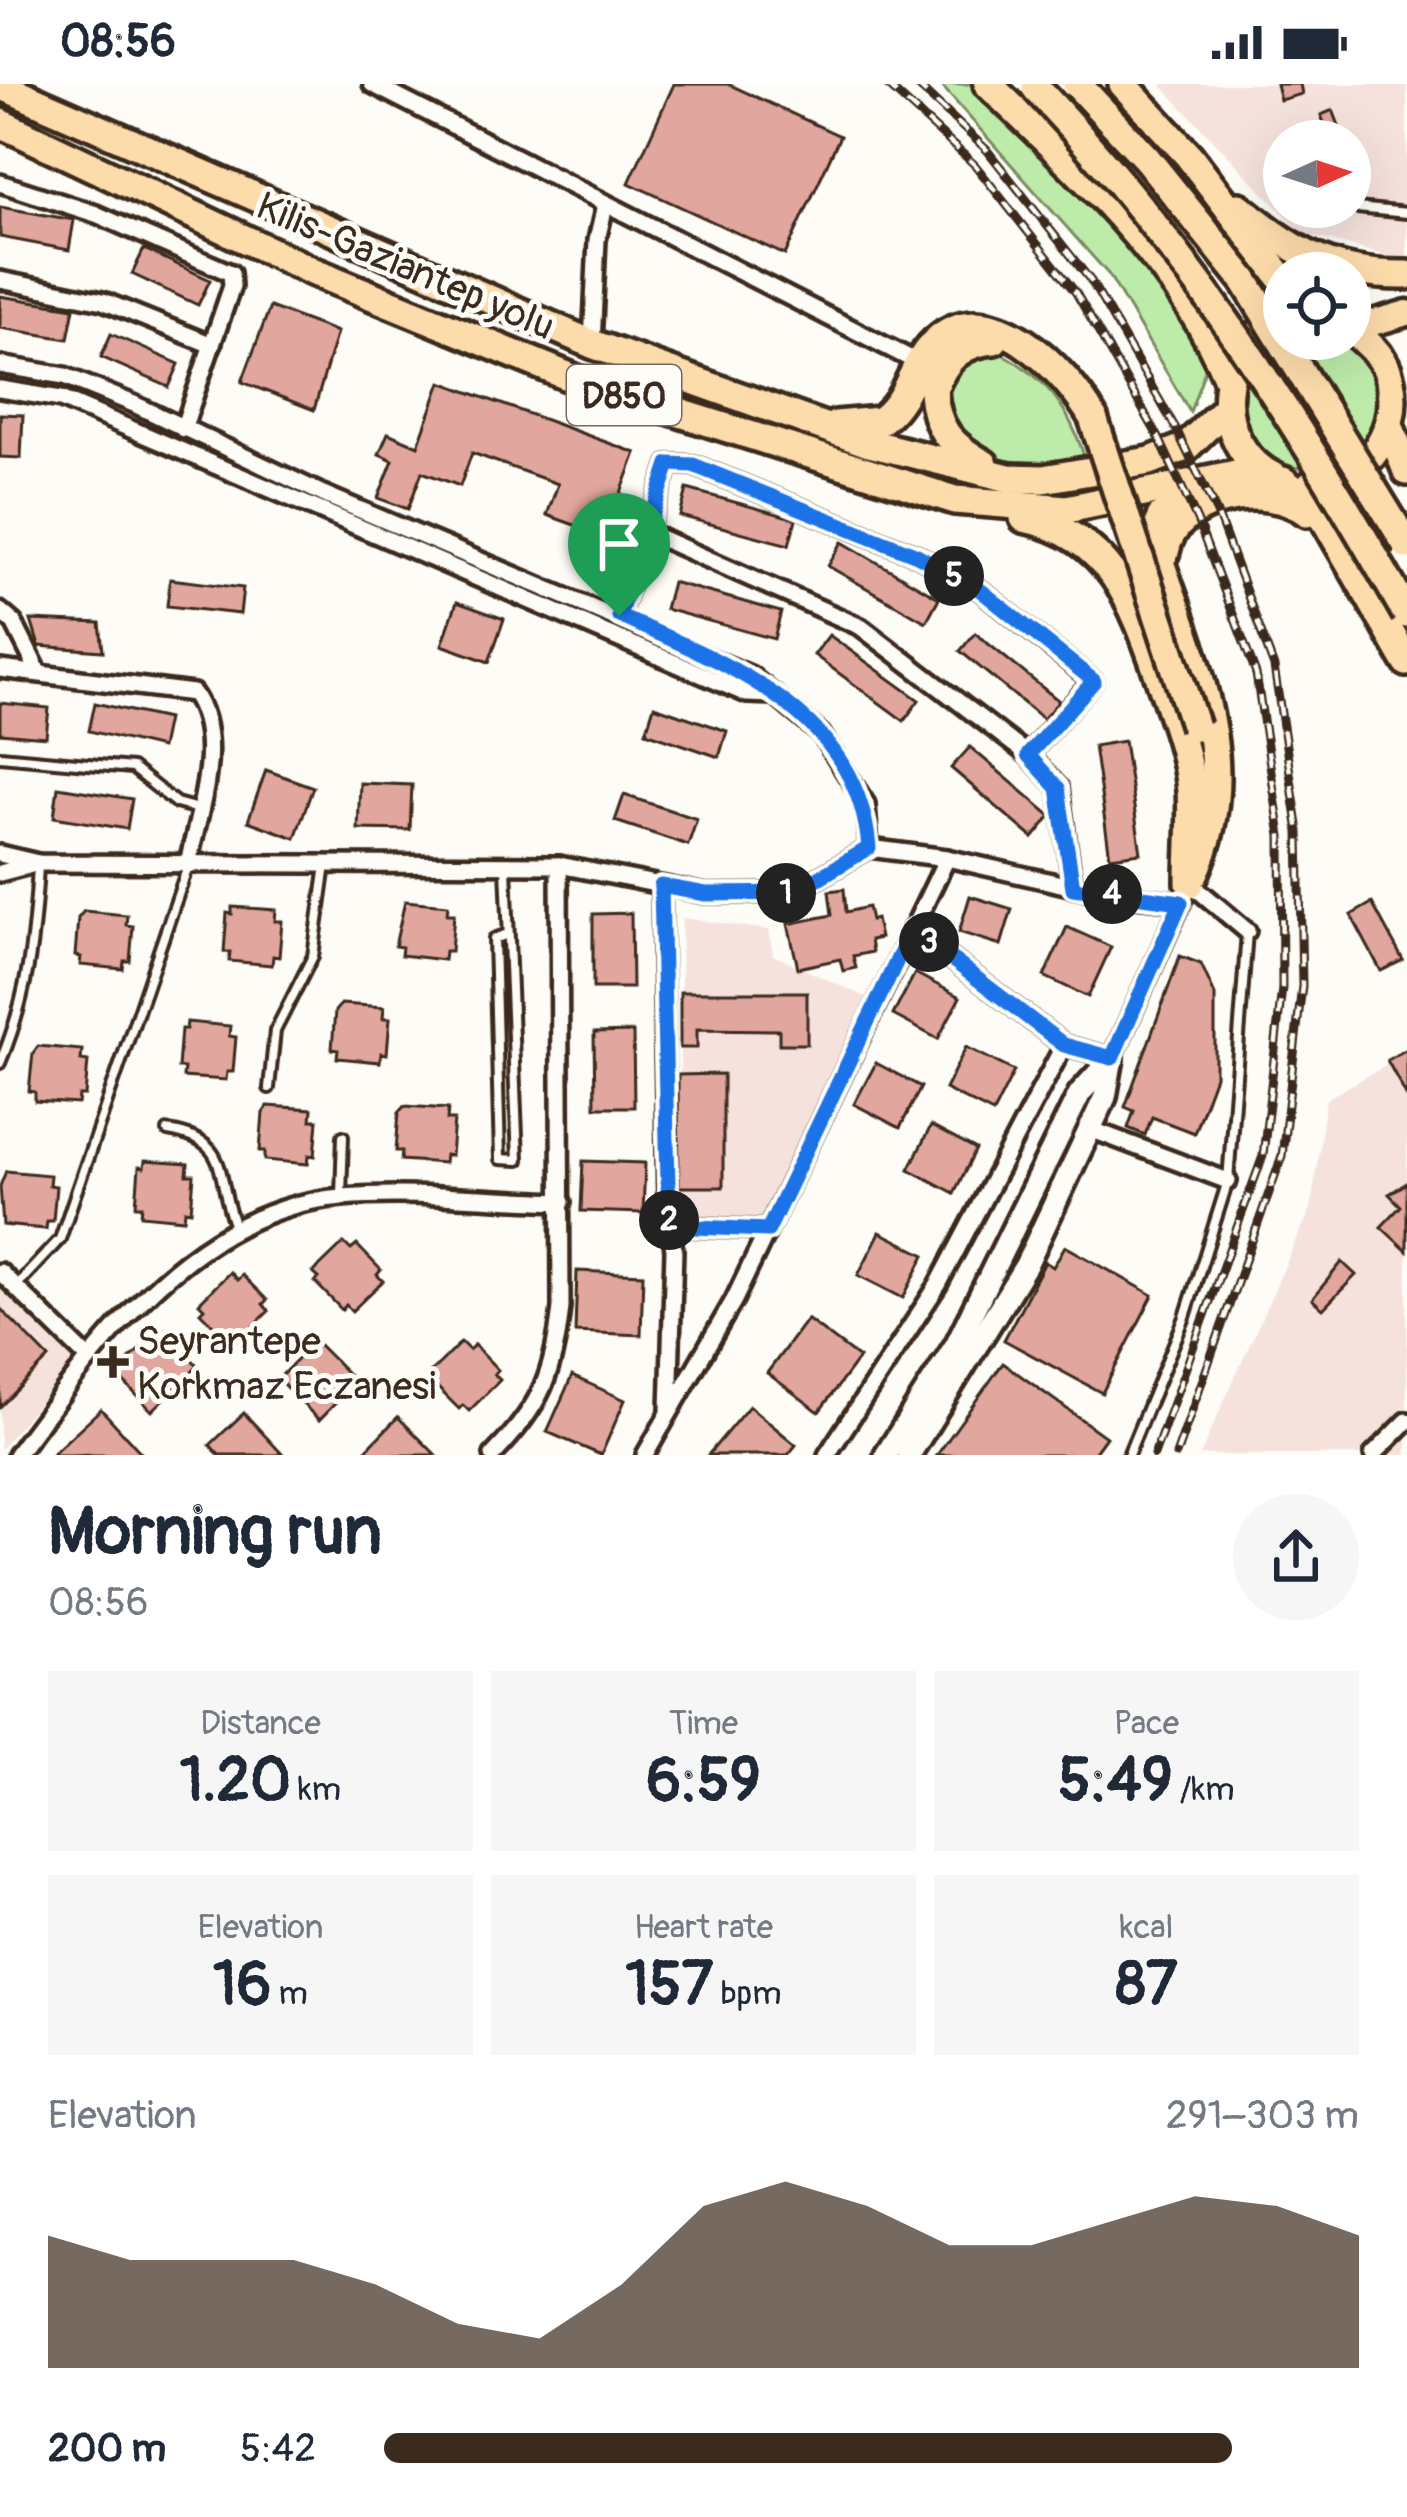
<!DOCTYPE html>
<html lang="en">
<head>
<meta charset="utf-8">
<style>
	:root { --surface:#fff; --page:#f6f6f7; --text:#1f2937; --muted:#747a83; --accent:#3b2a1e }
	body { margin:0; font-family:Pangolin,sans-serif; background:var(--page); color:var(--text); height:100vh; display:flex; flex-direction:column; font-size:45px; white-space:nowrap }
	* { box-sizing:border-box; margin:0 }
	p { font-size:39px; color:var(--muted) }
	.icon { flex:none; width:66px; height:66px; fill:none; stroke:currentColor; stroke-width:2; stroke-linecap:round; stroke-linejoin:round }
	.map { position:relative; height:1371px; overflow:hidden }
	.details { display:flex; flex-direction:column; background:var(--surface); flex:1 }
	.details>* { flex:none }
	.needle { width:78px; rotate:87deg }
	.buttons { position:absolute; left:1263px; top:36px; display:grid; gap:24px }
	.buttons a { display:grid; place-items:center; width:108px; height:108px; border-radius:50%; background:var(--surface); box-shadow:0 12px 48px #0002; font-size:60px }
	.pin { position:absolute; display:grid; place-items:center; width:102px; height:102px; color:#fff; margin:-123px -51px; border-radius:50% 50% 50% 0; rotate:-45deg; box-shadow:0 0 12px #0007 }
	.pin .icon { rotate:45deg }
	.km { position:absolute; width:60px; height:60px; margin:-30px; border-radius:50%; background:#222; color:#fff; font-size:33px; line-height:60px; text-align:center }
	.round { display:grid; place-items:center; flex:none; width:126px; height:126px; border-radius:63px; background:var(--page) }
	.overview { display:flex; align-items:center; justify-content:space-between; height:204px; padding:0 48px }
	h1 { font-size:66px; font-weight:700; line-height:90px }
	.figures { display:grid; grid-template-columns:repeat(3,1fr); gap:18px; height:204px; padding:12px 48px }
	.figures div { display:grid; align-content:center; border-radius:0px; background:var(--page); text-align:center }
	.figures b { font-size:60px; font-weight:700 }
	.figures small { font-size:33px; font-weight:400 }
	.figures p { font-size:33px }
	.chart { height:336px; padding:24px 48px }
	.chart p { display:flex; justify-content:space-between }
	.chart svg { width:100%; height:216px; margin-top:12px; fill:var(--accent); opacity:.7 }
	ul { padding:0 48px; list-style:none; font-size:39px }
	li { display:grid; grid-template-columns:192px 144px 1fr; align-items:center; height:90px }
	li i { height:30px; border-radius:15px; background:var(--accent) }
	.status { display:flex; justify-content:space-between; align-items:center; height:84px; padding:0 60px; background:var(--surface); direction:ltr }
	.status svg { height:33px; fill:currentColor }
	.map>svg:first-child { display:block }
</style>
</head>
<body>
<div class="status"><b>08:56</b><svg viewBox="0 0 49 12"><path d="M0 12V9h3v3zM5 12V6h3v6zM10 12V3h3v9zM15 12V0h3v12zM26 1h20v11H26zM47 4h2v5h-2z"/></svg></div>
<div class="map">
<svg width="1407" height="1371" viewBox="0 0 1407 1371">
	<rect width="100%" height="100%" fill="#fdfcf7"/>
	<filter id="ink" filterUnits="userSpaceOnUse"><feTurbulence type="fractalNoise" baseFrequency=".00833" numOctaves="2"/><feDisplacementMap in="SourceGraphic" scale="24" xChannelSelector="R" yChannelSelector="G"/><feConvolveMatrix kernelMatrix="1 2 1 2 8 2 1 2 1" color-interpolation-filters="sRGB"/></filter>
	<g filter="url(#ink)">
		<g fill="#f5e2dd" fill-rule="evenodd">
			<path d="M1160 0H1407V177L1302 149ZM1284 57H1350V123H1284Z"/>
			<polygon points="682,834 769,846 773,871 870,915 770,1139 678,1135"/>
			<polygon points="1407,970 1407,1371 1200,1371 1311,1124 1326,1015"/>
			<polygon points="0,1202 74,1277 0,1365"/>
		</g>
		<g fill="#bdecaa" stroke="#7c8b64" stroke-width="3">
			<polygon points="940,0 973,0 1142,179 1208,277 1190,328 1109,191"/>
			<circle cx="1311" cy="318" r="67"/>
			<path d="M996 267C1045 291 1069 323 1085 375 1050 378 1016 382 981 371 941 358 927 297 968 274 976 270 988 269 996 267Z"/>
		</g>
		<g fill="#e1a79f" stroke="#3b2a1e" stroke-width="3">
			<polygon points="674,0 728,0 840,52 785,171 629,99"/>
			<polygon points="1276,0 1300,0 1302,10 1280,16"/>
			<polygon points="1333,26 1345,57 1331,57 1321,31"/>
			<polygon points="0,123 74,136 69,166 0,153"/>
			<polygon points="144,165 210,196 198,221 132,190"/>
			<polygon points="0,212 74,224 68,255 0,244"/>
			<polygon points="270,223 337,248 314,326 242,298"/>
			<polygon points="111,250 179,280 169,303 101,273"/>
			<polygon points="441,298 636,369 605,452 547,431 558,400 472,369 460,402 422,388 408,425 378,414 393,376 379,370 388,349 418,362"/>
			<polygon points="0,330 23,331 21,374 0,373"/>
			<polygon points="687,405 796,435 789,461 680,432"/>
			<polygon points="842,458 939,514 926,538 828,482"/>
			<polygon points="170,495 243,504 240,530 167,522"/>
			<polygon points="672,498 781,528 774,555 665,525"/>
			<polygon points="457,518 504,535 489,578 442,561"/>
			<polygon points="31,536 100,539 103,567 39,562"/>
			<polygon points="975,549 1059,617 1043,635 960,567"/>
			<polygon points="829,551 919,616 904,637 814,571"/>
			<polygon points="0,619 49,624 46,653 0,649"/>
			<polygon points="95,619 167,635 161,664 89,647"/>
			<polygon points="654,622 727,647 719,673 646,648"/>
			<polygon points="1124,657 1141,769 1110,773 1094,662"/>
			<polygon points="970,663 1051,732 1033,754 951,684"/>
			<polygon points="266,686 313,703 295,754 248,737"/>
			<polygon points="360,699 412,701 410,746 358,745"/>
			<polygon points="58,703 132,715 127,745 54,733"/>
			<polygon points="624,711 697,735 688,761 615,737"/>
			<polygon points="844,805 846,828 868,823 871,836 876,835 880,854 870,856 872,868 853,872 856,884 843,887 840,875 798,884 788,840 832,831 829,807"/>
			<polygon points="970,812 1012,825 1001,861 959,848"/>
			<polygon points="405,817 448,821 447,830 454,830 451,867 445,867 444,876 401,871 402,863 395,862"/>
			<polygon points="1372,819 1403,876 1381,887 1351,831"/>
			<polygon points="232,823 276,826 275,837 282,837 279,873 273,872 272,881 229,877 230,868 224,868 227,829 232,830"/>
			<polygon points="84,827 127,831 126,841 133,842 130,877 124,877 123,885 80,881 81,873 75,872 78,834"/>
			<polygon points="631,829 632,904 593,904 593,830"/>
			<polygon points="1067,843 1111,863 1088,913 1044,892"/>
			<polygon points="1180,872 1201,880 1215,911 1215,992 1194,1049 1152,1033 1145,1051 1128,1044 1134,1027 1125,1023"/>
			<polygon points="915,889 960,913 938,955 893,931"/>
			<polygon points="680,908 807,908 807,960 779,960 779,946 697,945 697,964 680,964"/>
			<polygon points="341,920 384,923 383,934 390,934 387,970 381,969 380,978 337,974 338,966 332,965 335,927"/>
			<polygon points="187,938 230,942 229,952 236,953 233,988 227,988 226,996 183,993 184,984 178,984 181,945 186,945"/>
			<polygon points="633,948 634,1023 595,1023 594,949"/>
			<polygon points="38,962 82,966 81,976 88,977 85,1012 79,1012 78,1020 35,1017 35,1008 29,1007 33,969"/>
			<polygon points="966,963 1014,987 993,1029 945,1005"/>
			<polygon points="1407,965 1407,1013 1387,976"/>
			<polygon points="876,979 921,1003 900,1044 854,1020"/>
			<polygon points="723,990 723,1103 679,1103 678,991"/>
			<polygon points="268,1022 312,1025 311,1036 318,1036 315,1072 309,1071 308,1080 265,1076 265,1067 260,1067 263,1029"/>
			<polygon points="405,1022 448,1025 447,1036 454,1036 451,1072 445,1071 444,1079 401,1076 402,1067 396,1067 399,1028"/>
			<polygon points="931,1042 976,1066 954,1109 909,1085"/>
			<polygon points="145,1077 188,1080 187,1091 194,1091 191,1127 185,1126 184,1135 141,1131 142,1122 136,1122 139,1083 144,1084"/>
			<polygon points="583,1077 645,1079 643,1129 581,1127"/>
			<polygon points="6,1087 50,1091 49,1101 56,1102 53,1137 47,1137 46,1145 3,1141 0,1102"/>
			<polygon points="1407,1099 1407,1167 1381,1143 1401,1122 1389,1110"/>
			<polygon points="880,1148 925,1171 903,1214 858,1191"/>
			<polygon points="344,1159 351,1166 357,1161 381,1186 377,1191 383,1197 352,1227 346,1221 342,1226 315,1198 319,1194 313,1189"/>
			<polygon points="1065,1162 1153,1211 1102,1309 1004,1256 1045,1178 1053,1183"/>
			<polygon points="1342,1178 1356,1191 1323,1225 1312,1215"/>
			<polygon points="577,1187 643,1190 641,1251 575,1248"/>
			<polygon points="230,1188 237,1196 242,1191 267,1216 263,1220 269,1227 238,1257 232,1251 227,1255 200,1228 204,1224 199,1219"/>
			<polygon points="0,1224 49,1274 0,1323"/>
			<polygon points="807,1235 859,1274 819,1328 767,1289"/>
			<polygon points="162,1244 198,1282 152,1327 115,1289"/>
			<polygon points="315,1257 356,1298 319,1336 278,1295"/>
			<polygon points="461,1258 469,1266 474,1261 498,1286 494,1290 500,1296 469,1327 463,1321 459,1325 432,1298 430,1289"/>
			<polygon points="1003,1279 1106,1353 1093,1371 937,1371"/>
			<polygon points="572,1292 625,1316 601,1371 547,1348"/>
			<polygon points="749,1322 796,1361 788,1371 708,1371"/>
			<polygon points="101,1325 143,1371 51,1371"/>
			<polygon points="244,1329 283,1371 219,1371 210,1361"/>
			<polygon points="398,1333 436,1371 361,1371"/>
		</g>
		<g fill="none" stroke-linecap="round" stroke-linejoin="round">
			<g stroke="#3b2a1e" stroke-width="16">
				<g id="service">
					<polyline points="1347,123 1407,129"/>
					<polyline points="0,672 132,684 176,719 198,725"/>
					<polyline points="505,851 494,855 500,1075 518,1076 506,783"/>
					<path d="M0 979C28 913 34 853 38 782"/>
					<polyline points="269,1004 275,947 313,872 326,781"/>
					<path d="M168 1047C232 1057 215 1091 234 1140"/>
					<polyline points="341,1111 343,1052"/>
					<polyline points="16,1202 60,1155 188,782"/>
					<polyline points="1128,1371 1185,1233 1228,1097 1247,848"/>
				</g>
			</g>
			<g stroke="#3b2a1e" stroke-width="24">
				<g id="minor">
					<polyline points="372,0 919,279"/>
					<polyline points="0,99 96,130 231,189 232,202 183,345"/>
					<polyline points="0,196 103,217 212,261"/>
					<polyline points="592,260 597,156 605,121"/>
					<polyline points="0,281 65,292 134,320 323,410 750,591 821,650 866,720 869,764"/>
					<polyline points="0,305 61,315 747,610 774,611"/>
					<polyline points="647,448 861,543 1028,671 1059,704 1073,804"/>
					<polyline points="0,527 14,539 39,589"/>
					<polyline points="619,532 669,380 693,381 917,471 979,505 1093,597 1028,671"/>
					<path d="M0 585 193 609C226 656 198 728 188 781"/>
					<polyline points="0,770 38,779 559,781 706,810 793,809 869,764 947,774 1100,809 1181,818"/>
					<polyline points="0,789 38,779"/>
					<polyline points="661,802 667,1119 674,1166 669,1326"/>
					<polyline points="912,845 1064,961 1112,974 1190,799 1247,847"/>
					<polyline points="1090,1045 1228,1097"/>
					<polyline points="669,1142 768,1146"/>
					<polyline points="0,1188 88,1274"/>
					<path d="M16 1371C98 1261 192 1125 342 1113 414 1107 490 1116 562 1118"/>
					<path d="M493 1371C541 1322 554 1290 561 1223L559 781"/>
					<polyline points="645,1371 734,1216 947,774"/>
					<polyline points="827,1371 938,1201 1064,961"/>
					<polyline points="1373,1371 1407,1337"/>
				</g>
			</g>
			<g stroke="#3b2a1e" stroke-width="30">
				<g id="tertiary">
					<polyline points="886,1371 956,1261 1080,1009 1112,974"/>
					<polyline points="909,1371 1026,1181 1105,1013 1112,974"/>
				</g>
			</g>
			<g stroke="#3b2a1e" stroke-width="33">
				<polyline id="primary" points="1351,245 1407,229"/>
			</g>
			<g stroke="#3b2a1e" stroke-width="36">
				<g id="trunk">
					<path d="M988 0C1077 86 1180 178 1228 295"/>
					<polyline points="1123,0 1189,72 1284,197"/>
					<polyline points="0,1 592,260 869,359 1009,394 1043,395 1150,377 1186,363 1226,324"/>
					<polyline points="0,39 312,187 582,298 955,416 1067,425 1241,389 1283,397 1319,425 1407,578"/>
					<path d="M1239 123C1295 169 1332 192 1407 191"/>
					<path d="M836 341 880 337C909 316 909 287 931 262 986 201 1067 288 1093 334"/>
					<polyline points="1389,341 1407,387"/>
					<path d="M984 380C950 361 935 345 933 305 945 275 960 259 994 256"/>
					<path d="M1274 393C1210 362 1211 258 1284 238"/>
					<path d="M1311 401C1369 400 1406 339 1387 286 1380 268 1364 256 1350 244"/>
					<path d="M1024 434C1113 452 1135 523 1162 600 1174 634 1188 671 1191 707 1193 737 1190 769 1190 799"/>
					<path d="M1165 468C1174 412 1266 397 1307 428"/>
					<path d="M1194 790C1246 680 1190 567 1154 461L1161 433 1196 404"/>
				</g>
			</g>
			<use href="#service" stroke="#fdfcf7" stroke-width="8"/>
			<use href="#minor" stroke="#fdfcf7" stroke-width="15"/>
			<use href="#tertiary" stroke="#fdfcf7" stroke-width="21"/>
			<use href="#primary" stroke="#fddcac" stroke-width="24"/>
			<use href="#trunk" stroke="#fddcac" stroke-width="27"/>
			<g stroke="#3b2a1e" stroke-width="9">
				<g id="rail">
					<polyline points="886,0 975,81 1076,209 1158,352 1197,436 1256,590 1281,752 1282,904 1263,1072 1154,1371"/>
					<polyline points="916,0 987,66 1091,197 1175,343 1217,429 1274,583 1299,748 1302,902 1282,1072 1176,1371"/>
				</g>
			</g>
			<use href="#rail" stroke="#fdfcf7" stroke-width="4.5" stroke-dasharray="14" stroke-linecap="butt"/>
			<g stroke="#3b2a1e" stroke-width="36" stroke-linecap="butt">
				<g id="trunk-bridge">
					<polyline points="1077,0 1147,75 1245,197 1407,461"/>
					<path d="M1036 4C1193 171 1295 333 1407 530"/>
					<polyline points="1093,334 1195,643"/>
				</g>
			</g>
			<use href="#trunk-bridge" stroke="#fddcac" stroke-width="27"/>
		</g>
	</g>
	<g fill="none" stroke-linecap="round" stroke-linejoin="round" filter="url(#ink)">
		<g stroke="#fff" stroke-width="24">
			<path id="route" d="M669 380 693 381 917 471 979 505 1094 597 1028 671 1058 704 1073 804 1181 818 1112 974 1064 961 912 845 768 1146 669 1142 661 802 706 810 793 809 869 764C858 628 727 580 619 532Z"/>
		</g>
		<use href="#route" stroke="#1a73e8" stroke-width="15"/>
	</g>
	<path fill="#3b2a1e" stroke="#fdfcf7" stroke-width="4.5" d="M107 1260h12v12h12v12h-12v12h-12v-12h-12v-12h12z"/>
	<g text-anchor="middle" stroke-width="10" stroke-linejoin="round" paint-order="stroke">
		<rect fill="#fdfcf7" stroke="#75695f" stroke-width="3" x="567" y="281" width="114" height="60" rx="9"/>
		<g font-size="36" font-weight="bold" fill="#3b2a1e">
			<text x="624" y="324">D850</text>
		</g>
		<g font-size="39" fill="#3b2a1e" stroke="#fdfcf7">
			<text transform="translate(406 181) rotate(23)" y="14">Kilis-Gaziantep yolu</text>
		</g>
		<g font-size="39" fill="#3b2a1e" stroke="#fdfcf7" text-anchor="start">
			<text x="137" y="1270">Seyrantepe<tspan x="137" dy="45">Korkmaz Eczanesi</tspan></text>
		</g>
	</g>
</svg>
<div class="buttons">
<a><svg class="needle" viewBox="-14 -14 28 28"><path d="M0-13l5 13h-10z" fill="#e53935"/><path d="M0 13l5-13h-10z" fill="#747a83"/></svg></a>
<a><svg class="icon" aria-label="locate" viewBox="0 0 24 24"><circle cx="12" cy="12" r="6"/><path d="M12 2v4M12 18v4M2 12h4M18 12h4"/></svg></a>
</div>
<div class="pin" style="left:619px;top:532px;background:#1e9e55"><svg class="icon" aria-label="arrive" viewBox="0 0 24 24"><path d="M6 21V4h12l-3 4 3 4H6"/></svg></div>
<b class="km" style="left:786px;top:809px">1</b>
<b class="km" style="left:669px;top:1136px">2</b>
<b class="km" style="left:929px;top:858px">3</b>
<b class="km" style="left:1112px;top:810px">4</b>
<b class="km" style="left:954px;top:492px">5</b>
</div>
<section class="details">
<div class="overview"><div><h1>Morning run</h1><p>08:56</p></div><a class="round"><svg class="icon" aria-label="share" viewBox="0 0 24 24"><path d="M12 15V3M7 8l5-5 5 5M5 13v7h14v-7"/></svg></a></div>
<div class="figures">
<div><p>Distance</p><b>1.20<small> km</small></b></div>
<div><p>Time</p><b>6:59</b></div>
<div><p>Pace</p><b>5:49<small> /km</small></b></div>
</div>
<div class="figures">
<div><p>Elevation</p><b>16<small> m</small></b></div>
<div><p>Heart rate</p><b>157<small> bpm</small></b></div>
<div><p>kcal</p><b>87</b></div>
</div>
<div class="chart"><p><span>Elevation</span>291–303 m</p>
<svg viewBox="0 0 160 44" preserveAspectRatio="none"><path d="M0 44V17L10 22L20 22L30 22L40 27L50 35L60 38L70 27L80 11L90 6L100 11L110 19L120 19L130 14L140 9L150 11L160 17V44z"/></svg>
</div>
<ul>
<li><b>200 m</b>5:42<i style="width:87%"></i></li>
</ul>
</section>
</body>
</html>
